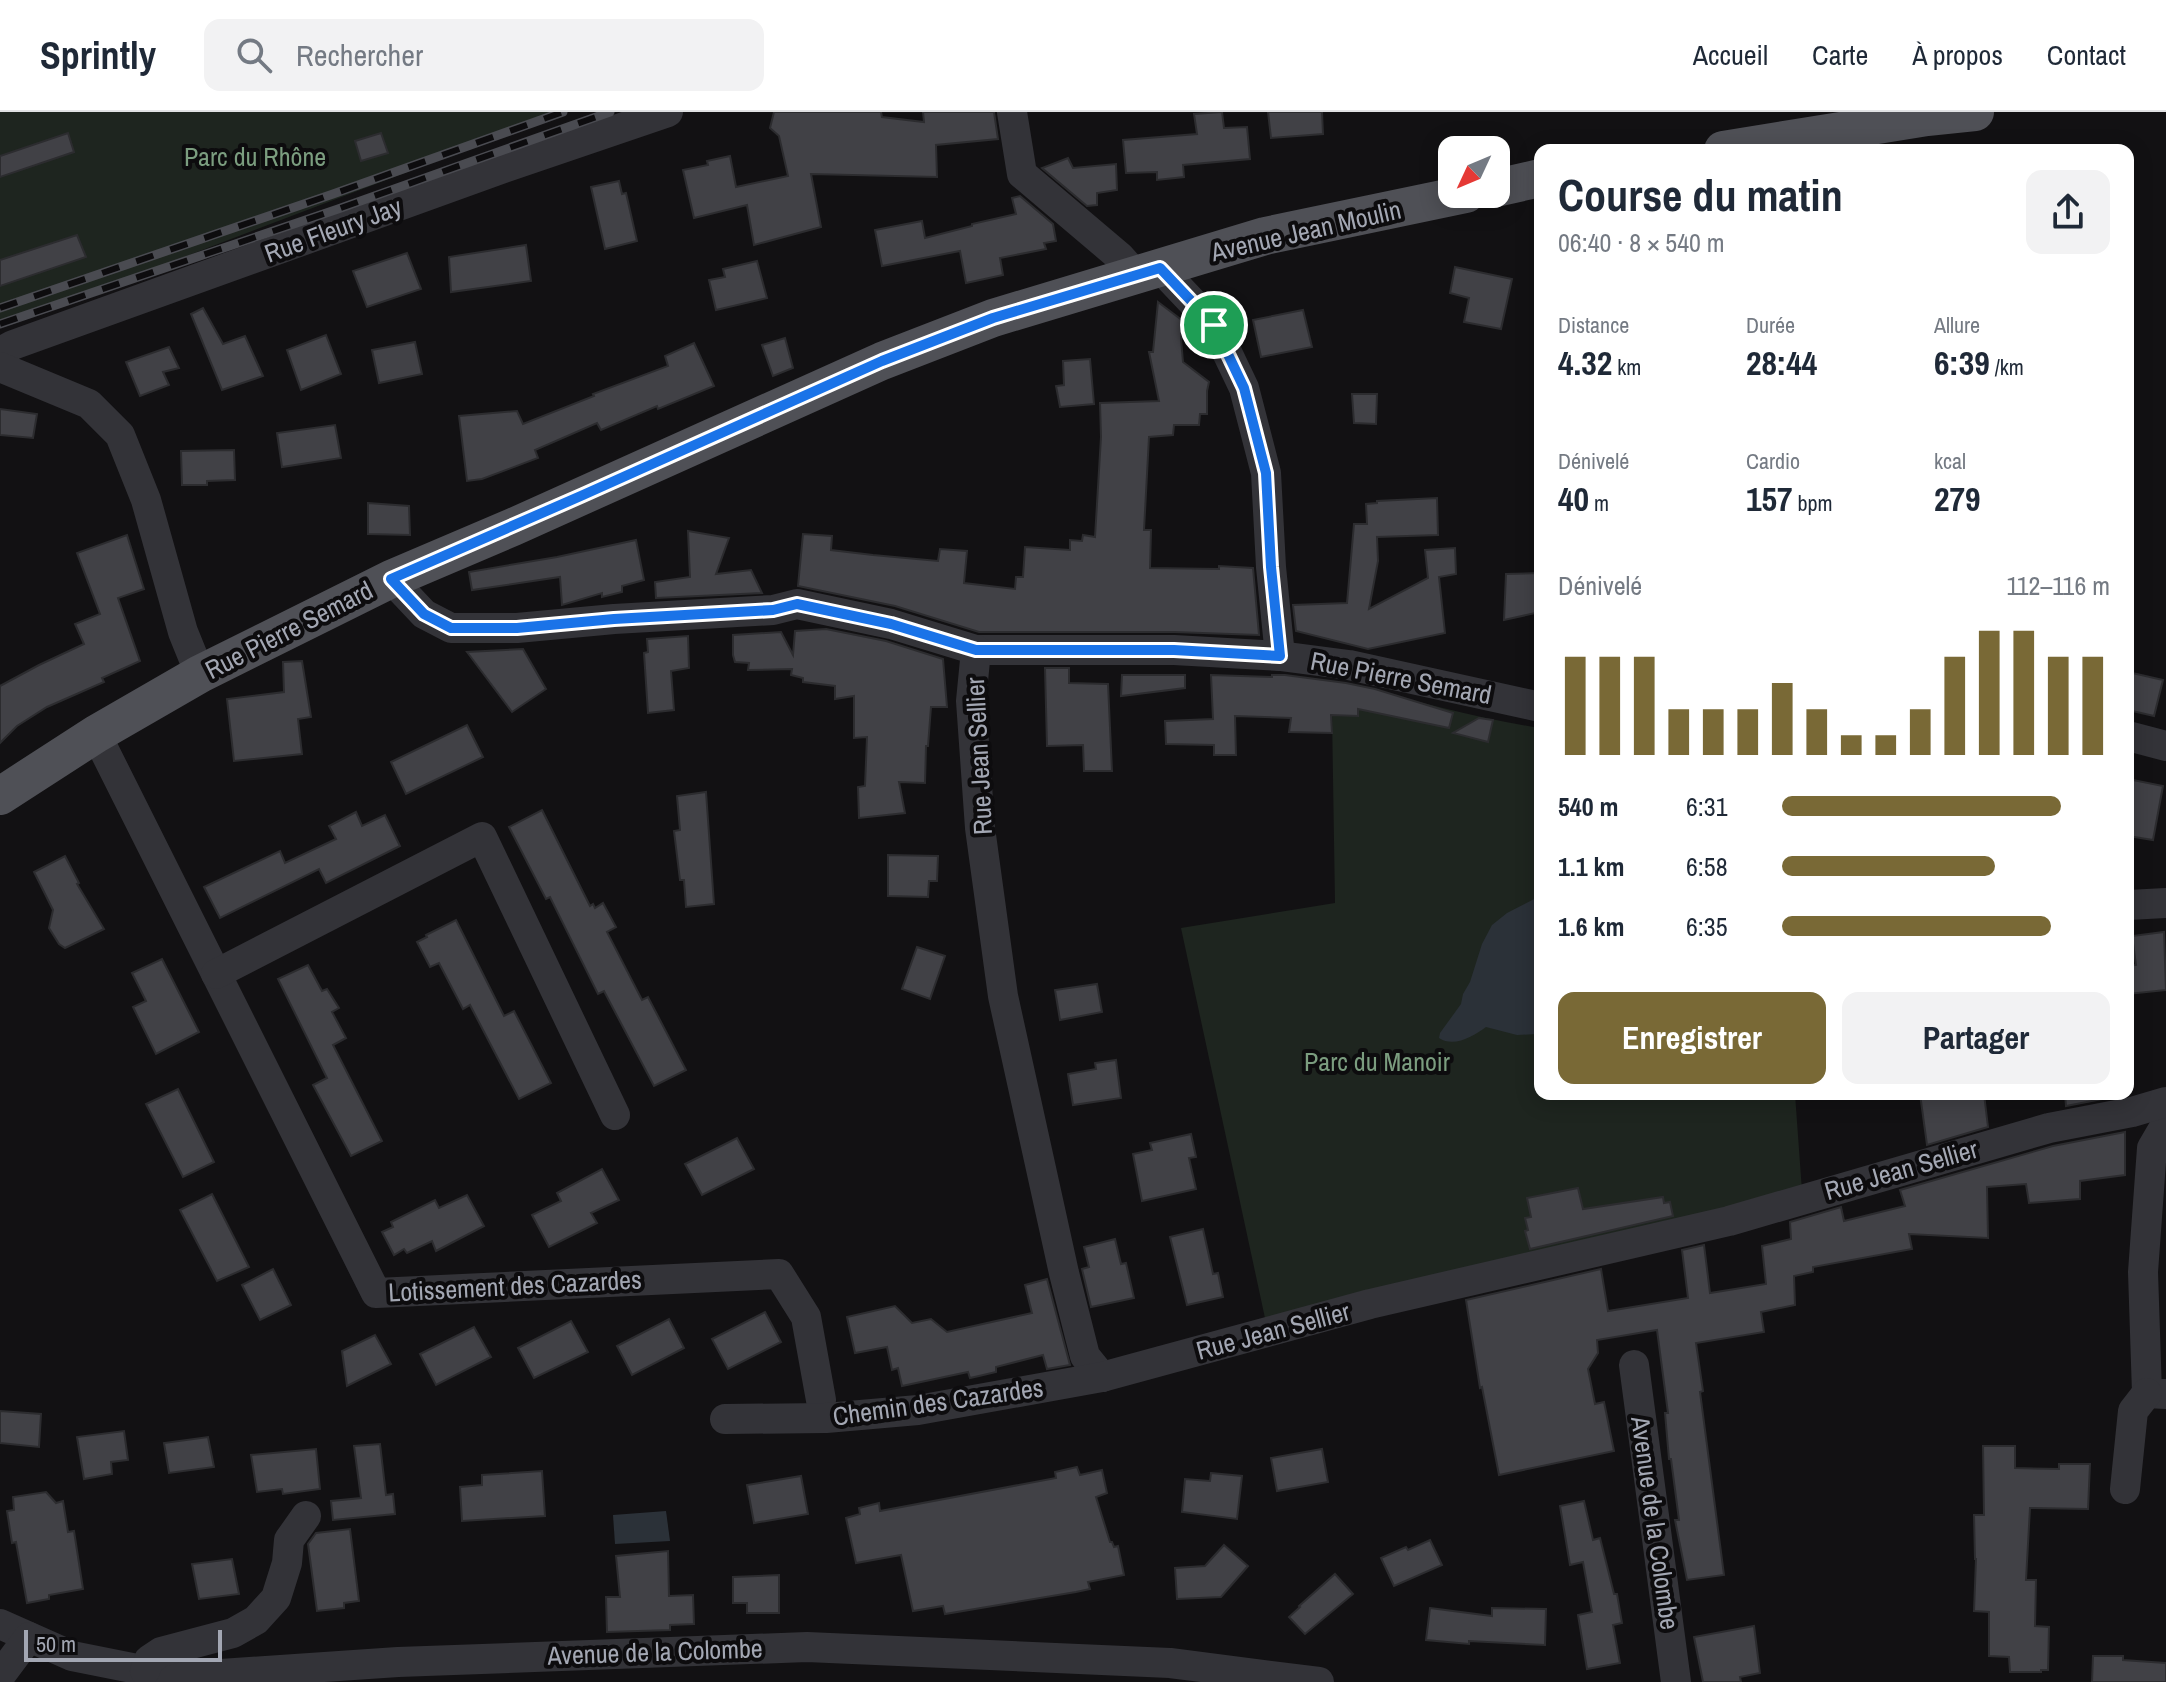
<!DOCTYPE html>
<html lang="fr">
<head>
<meta charset="utf-8">
<style>
	:root { --surface:#fff; --page:#f2f2f3; --text:#1f2937; --muted:#747a83; --line:#e0e1e3; --accent:#796936 }
	body { margin:0; font-family:"Archivo Narrow",sans-serif; background:var(--page); color:var(--text); height:100vh; display:flex; flex-direction:column; font-size:30px; white-space:nowrap }
	* { box-sizing:border-box; margin:0 }
	p { font-size:26px; color:var(--muted) }
	.icon { flex:none; width:44px; height:44px; fill:none; stroke:currentColor; stroke-width:2; stroke-linecap:round; stroke-linejoin:round }
	.map { position:relative; flex:1; overflow:hidden }
	.sheet { position:absolute; left:1534px; top:32px; width:600px; height:956px; display:flex; flex-direction:column; background:var(--surface); border-radius:16px; box-shadow:0 4px 20px #0003 }
	.sheet>* { flex:none }
	.needle { width:52px; rotate:226deg }
	.buttons { position:absolute; left:1438px; top:24px; display:grid; gap:16px }
	.buttons a { display:grid; place-items:center; width:72px; height:72px; border-radius:16px; background:var(--surface); box-shadow:0 4px 20px #0003; font-size:40px }
	.scale { position:absolute; left:24px; bottom:20px; width:198px; box-sizing:border-box; padding-left:8px; border:4px solid #a3a7b3; border-top:0; font-size:22px; line-height:28px; white-space:nowrap; color:#a3a7b3; -webkit-text-stroke:6px #0d0c0e; paint-order:stroke }
	.pin { position:absolute; display:grid; place-items:center; width:68px; height:68px; color:#fff; margin:-34px; border:4px solid #fff; border-radius:50%; box-shadow:0 2px 8px #0007 }
	.round { display:grid; place-items:center; flex:none; width:84px; height:84px; border-radius:16px; background:var(--page) }
	.head { display:flex; align-items:center; justify-content:space-between; height:136px; padding:0 24px }
	h1 { font-size:44px; font-weight:700; line-height:60px }
	.stats { display:grid; grid-template-columns:repeat(3,1fr); gap:12px; height:136px; padding:8px 24px }
	.stats div { display:grid; align-content:center }
	.stats b { font-size:34px; font-weight:700 }
	.stats small { font-size:22px; font-weight:400 }
	.stats p { font-size:22px }
	.chart { height:224px; padding:16px 24px }
	.chart p { display:flex; justify-content:space-between }
	.chart svg { width:100%; height:144px; margin-top:8px; stroke:var(--accent); stroke-width:6 }
	.action { display:flex; gap:16px; margin-top:auto; padding:16px 24px }
	.action a { flex:1; height:92px; border-radius:16px; background:var(--accent); color:#fff; font-size:32px; font-weight:700; line-height:92px; text-align:center }
	.action a+a { background:var(--page); color:var(--text) }
	ul { padding:0 24px; list-style:none; font-size:26px }
	li { display:grid; grid-template-columns:128px 96px 1fr; align-items:center; height:60px }
	li i { height:20px; border-radius:10px; background:var(--accent) }
	header { display:flex; align-items:center; gap:48px; box-sizing:border-box; height:112px; padding:0 40px; background:var(--surface); border-bottom:2px solid var(--line) }
	header strong { font-size:38px }
	nav { display:flex; gap:44px; margin-inline-start:auto; font-size:28px }
	.search { width:560px; height:72px; background:var(--page); display:flex; align-items:center; gap:20px; box-sizing:border-box; padding:0 28px; border-radius:16px; color:var(--muted); font-size:30px }
	.map>svg:first-child { display:block }
</style>
</head>
<body>
<header>
<strong>Sprintly</strong>
<div class="search"><svg class="icon" aria-label="search" viewBox="0 0 24 24"><circle cx="10" cy="10" r="6"/><path d="M15 15l6 6"/></svg>Rechercher</div>
<nav><a>Accueil</a><a>Carte</a><a>À propos</a><a>Contact</a></nav>
</header>
<div class="map">
<svg width="2166" height="1570" viewBox="0 0 2166 1570">
	<rect width="100%" height="100%" fill="#121113"/>
	<g fill="#1e251f">
		<polygon points="0,0 565,0 0,215"/>
		<path d="M1359 573C1419 591 1478 606 1540 616V982H1795L1802 1079 1265 1206 1181 816 1335 791 1332 603 1358 604Z"/>
	</g>
	<g fill="#2b3138">
		<path d="M1540 784V924L1536 922 1517 923 1486 915C1474 924 1454 936 1439 926L1440 921 1461 892 1463 882 1470 870 1482 832 1492 813 1507 801Z"/>
		<polygon points="666,1399 670,1429 615,1432 613,1403"/>
	</g>
	<g fill="#414146" stroke="#2c2c2f" stroke-width="2">
		<polygon points="774,0 881,0 882,5 924,10 923,0 994,0 998,27 936,33 937,65 811,62 821,115 754,133 747,93 694,106 683,58 708,53 707,49 730,44 736,75 788,64 779,24 770,16"/>
		<polygon points="1222,0 1224,16 1247,15 1250,47 1183,53 1184,65 1157,68 1157,60 1126,61 1123,28 1197,22 1194,2"/>
		<polygon points="1268,0 1322,0 1323,22 1271,26"/>
		<polygon points="68,21 74,40 0,65 0,44"/>
		<polygon points="381,21 388,41 361,49 355,29"/>
		<polygon points="1068,46 1073,56 1116,52 1117,78 1097,81 1097,93 1087,94 1042,56"/>
		<polygon points="619,69 622,82 626,81 637,129 605,137 591,75"/>
		<polygon points="1020,84 1053,112 1056,129 1044,131 1046,137 1000,146 1003,163 966,171 960,139 882,154 875,118 922,109 925,126 972,114 972,112 1016,102 1012,86"/>
		<polygon points="77,123 86,145 0,174 0,148"/>
		<polygon points="526,133 531,169 451,180 449,145"/>
		<polygon points="407,141 421,177 367,195 353,159"/>
		<polygon points="757,149 767,186 716,198 709,168 725,165 723,157"/>
		<polygon points="1455,155 1512,167 1501,217 1464,210 1469,186 1450,181"/>
		<polygon points="1158,190 1183,209 1181,227 1183,250 1209,270 1207,279 1207,302 1200,302 1199,313 1174,313 1173,323 1149,325 1144,418 1151,418 1150,456 1219,457 1219,454 1253,456 1259,523 1174,520 979,520 895,494 798,474 803,422 832,424 831,438 873,443 938,449 940,437 967,439 964,471 1015,477 1016,465 1023,465 1025,435 1070,438 1070,428 1082,429 1083,423 1095,425 1101,325 1100,291 1159,289 1149,240 1153,240"/>
		<polygon points="203,196 223,232 245,224 263,264 222,278 191,202"/>
		<polygon points="1303,198 1312,235 1261,245 1253,208"/>
		<polygon points="326,223 341,262 301,278 287,238"/>
		<polygon points="785,226 793,256 773,264 762,233"/>
		<polygon points="415,230 422,262 379,271 372,238"/>
		<polygon points="694,231 714,274 658,297 657,294 601,318 597,311 535,338 538,346 482,367 467,369 459,304 517,299 523,312 594,284 593,282 668,254 665,244"/>
		<polygon points="169,235 179,256 163,260 169,273 140,284 126,250"/>
		<polygon points="1090,247 1094,292 1060,295 1056,274 1064,273 1063,249"/>
		<polygon points="1352,282 1377,282 1376,312 1354,311"/>
		<polygon points="0,297 37,302 33,326 0,323"/>
		<polygon points="335,313 341,346 282,355 277,321"/>
		<polygon points="234,338 235,368 207,369 207,373 182,373 181,339"/>
		<polygon points="1437,386 1438,423 1377,425 1378,449 1369,497 1428,466 1425,438 1455,436 1456,462 1439,465 1445,521 1368,537 1296,519 1293,493 1347,491 1354,412 1367,412 1366,392 1377,391 1377,389"/>
		<polygon points="368,391 409,394 410,423 368,422"/>
		<polygon points="688,419 729,426 716,462 751,458 762,481 656,486 655,470 690,465"/>
		<polygon points="127,423 144,477 118,486 140,549 102,566 104,570 47,595 17,614 0,631 0,574 39,553 84,532 75,512 100,502 77,441"/>
		<polygon points="636,428 644,468 622,474 622,480 602,485 602,481 562,493 560,465 472,478 469,460 557,445"/>
		<polygon points="1540,461 1540,500 1504,508 1506,462"/>
		<polygon points="826,517 886,529 943,547 947,595 931,595 928,634 926,634 925,671 899,670 905,701 859,706 858,675 865,674 867,625 854,626 854,584 835,587 835,574 803,570 803,566 791,563 792,557 748,558 749,551 735,550 733,543 733,523 781,520 793,543 795,519"/>
		<polygon points="688,524 689,556 671,559 674,598 648,601 644,541 648,540 647,527"/>
		<polygon points="523,537 546,577 512,600 467,540"/>
		<polygon points="302,549 311,605 298,607 302,642 234,649 227,587 284,580 283,550"/>
		<polygon points="1045,556 1069,556 1069,571 1108,572 1112,659 1084,659 1083,633 1047,634"/>
		<polygon points="2128,560 2163,568 2154,604 2128,598"/>
		<polygon points="1122,563 1185,563 1185,576 1121,584"/>
		<polygon points="1211,563 1272,565 1272,563 1285,563 1346,571 1375,577 1453,601 1449,616 1358,597 1358,604 1331,603 1332,621 1289,620 1291,606 1235,604 1236,643 1214,643 1214,633 1166,632 1165,609 1213,607"/>
		<polygon points="1479,606 1493,608 1488,630 1453,621"/>
		<polygon points="467,613 483,645 406,682 391,650"/>
		<polygon points="2128,667 2163,674 2153,728 2128,724"/>
		<polygon points="706,680 714,792 686,795 684,768 680,768 674,719 680,718 677,684"/>
		<polygon points="542,698 590,794 593,792 595,796 603,791 616,815 607,820 642,888 648,885 686,958 654,974 604,879 598,882 550,785 546,787 509,715"/>
		<polygon points="356,700 362,714 385,703 400,734 326,771 319,757 220,806 204,775 280,739 285,751 336,727 329,714"/>
		<polygon points="888,743 938,744 937,769 929,769 928,785 888,784"/>
		<polygon points="65,744 79,771 77,772 104,817 65,836 59,832 49,816 53,798 34,760"/>
		<polygon points="456,808 504,904 514,899 551,971 519,987 470,893 463,897 439,851 430,855 417,830 427,825 426,823"/>
		<polygon points="2164,820 2166,878 2128,882 2128,854 2136,853 2132,824"/>
		<polygon points="917,835 945,844 930,887 902,877"/>
		<polygon points="162,847 199,920 156,942 133,895 146,889 132,861"/>
		<polygon points="308,853 322,879 327,877 339,896 332,900 346,926 333,933 382,1029 351,1044 313,973 327,966 278,867"/>
		<polygon points="1097,872 1102,900 1060,908 1055,878"/>
		<polygon points="1116,948 1121,986 1073,993 1068,962 1096,957 1095,951"/>
		<polygon points="178,977 214,1050 183,1065 146,992"/>
		<polygon points="1920,982 1984,982 1988,1015 1927,1033"/>
		<polygon points="2065,982 2123,982 2123,983 2066,994"/>
		<polygon points="2125,1020 2125,1063 2080,1069 2080,1087 2029,1091 2026,1072 1987,1075 1988,1126 1909,1122 1912,1137 1813,1155 1813,1160 1794,1164 1795,1193 1761,1200 1764,1220 1696,1231 1703,1279 1700,1280 1724,1463 1687,1468 1675,1408 1679,1408 1671,1347 1669,1347 1665,1301 1668,1301 1657,1218 1597,1228 1598,1241 1588,1257 1595,1292 1604,1290 1614,1339 1499,1363 1482,1275 1480,1276 1466,1188 1601,1157 1608,1199 1688,1186 1682,1138 1704,1133 1710,1181 1766,1172 1762,1134 1791,1127 1790,1110 1841,1095 1844,1109 1905,1094 1900,1078 2053,1034"/>
		<polygon points="1191,1022 1196,1045 1189,1046 1196,1077 1142,1089 1133,1042 1152,1038 1150,1031"/>
		<polygon points="737,1026 754,1057 702,1083 685,1052"/>
		<polygon points="602,1057 619,1088 591,1101 597,1111 549,1135 532,1103 561,1089 557,1081"/>
		<polygon points="1578,1076 1583,1097 1663,1085 1664,1091 1670,1090 1673,1104 1530,1137 1525,1119 1528,1118 1525,1106 1531,1105 1527,1086"/>
		<polygon points="212,1082 249,1155 217,1169 180,1098"/>
		<polygon points="467,1083 484,1114 436,1139 432,1129 407,1141 404,1137 394,1143 382,1120 393,1115 391,1110 435,1088 439,1096"/>
		<polygon points="1203,1117 1213,1162 1218,1161 1223,1185 1187,1193 1170,1125"/>
		<polygon points="1115,1127 1121,1152 1126,1151 1134,1186 1091,1195 1082,1157 1089,1155 1084,1135"/>
		<polygon points="273,1157 291,1193 260,1208 242,1173"/>
		<polygon points="1047,1167 1070,1253 1047,1257 1043,1243 996,1255 996,1260 979,1264 970,1266 968,1260 902,1274 898,1256 892,1258 887,1235 855,1241 847,1205 895,1194 912,1211 931,1207 947,1220 1032,1201 1025,1173"/>
		<polygon points="765,1200 781,1230 728,1257 712,1227"/>
		<polygon points="669,1207 684,1236 632,1263 617,1234"/>
		<polygon points="571,1209 588,1240 534,1266 518,1236"/>
		<polygon points="474,1215 491,1245 436,1273 420,1242"/>
		<polygon points="375,1223 391,1252 347,1274 342,1239"/>
		<polygon points="0,1299 41,1302 39,1335 0,1331"/>
		<polygon points="124,1319 128,1348 111,1350 112,1362 84,1367 77,1325"/>
		<polygon points="208,1325 214,1355 169,1361 164,1331"/>
		<polygon points="380,1332 386,1383 393,1382 395,1402 333,1408 331,1389 361,1386 354,1334"/>
		<polygon points="1983,1334 2015,1334 2015,1356 2059,1357 2059,1352 2090,1352 2088,1397 2030,1396 2026,1468 2036,1468 2035,1514 2049,1515 2048,1558 2041,1558 2041,1560 2010,1560 2009,1545 1989,1544 1989,1500 1974,1499 1976,1447 1975,1447 1974,1403 1984,1403"/>
		<polygon points="316,1337 320,1377 283,1382 282,1377 257,1380 251,1343"/>
		<polygon points="1322,1337 1328,1370 1277,1379 1271,1346"/>
		<polygon points="1077,1355 1080,1363 1102,1358 1107,1381 1096,1385 1110,1430 1112,1430 1114,1435 1118,1434 1124,1463 1088,1470 1090,1477 1076,1480 945,1502 943,1494 913,1499 901,1443 856,1451 846,1406 860,1402 859,1396 879,1391 880,1399 1056,1366 1055,1360"/>
		<polygon points="542,1359 545,1404 462,1409 460,1375 482,1373 482,1363"/>
		<polygon points="1211,1361 1242,1364 1237,1407 1182,1400 1185,1367 1210,1369"/>
		<polygon points="801,1364 808,1402 754,1411 747,1373"/>
		<polygon points="46,1380 56,1391 63,1389 68,1420 74,1419 83,1477 49,1483 49,1487 27,1491 16,1430 12,1431 7,1399 14,1398 13,1385"/>
		<polygon points="1584,1389 1593,1428 1600,1426 1614,1482 1617,1482 1622,1511 1613,1513 1620,1551 1587,1557 1578,1503 1592,1500 1583,1450 1570,1453 1560,1394"/>
		<polygon points="350,1417 359,1489 344,1491 344,1496 317,1499 308,1432 316,1421"/>
		<polygon points="1430,1428 1442,1453 1394,1474 1381,1446 1406,1435 1408,1438"/>
		<polygon points="1224,1433 1248,1454 1221,1485 1177,1487 1175,1456 1205,1454"/>
		<polygon points="668,1439 669,1484 693,1483 694,1512 670,1513 670,1518 607,1520 606,1485 620,1485 616,1444"/>
		<polygon points="232,1447 239,1482 199,1487 192,1452"/>
		<polygon points="1335,1462 1353,1482 1305,1522 1289,1505 1300,1495 1299,1494"/>
		<polygon points="779,1463 779,1501 747,1501 747,1491 733,1491 733,1465"/>
		<polygon points="1430,1496 1492,1504 1492,1496 1546,1497 1545,1533 1469,1529 1469,1532 1426,1528"/>
		<polygon points="1754,1514 1760,1561 1740,1565 1741,1570 1703,1570 1694,1525"/>
		<polygon points="2093,1544 2123,1544 2123,1548 2166,1551 2166,1570 2092,1570"/>
	</g>
	<g fill="none" stroke-linecap="round" stroke-linejoin="round">
		<g stroke="#333338" stroke-width="30">
			<polyline points="1012,0 1022,62 1120,145 1136,163"/>
			<polyline points="1160,156 1214,213 1244,276 1266,361 1271,455 1280,544"/>
			<polyline points="0,240 13,233 504,56 668,0"/>
			<polyline points="0,255 89,292 120,323 146,388 183,520 200,562"/>
			<polyline points="391,467 424,502 451,516 517,516 614,507 773,498 797,492 891,512 976,538 1174,538 1280,544 1349,553 1540,595"/>
			<polyline points="976,538 971,589 980,716 1003,884 1064,1161 1085,1244 1102,1265"/>
			<polyline points="96,622 376,1181 779,1162 806,1205 821,1288"/>
			<polyline points="2128,624 2166,634"/>
			<polyline points="2128,793 2166,791"/>
			<polyline points="216,862 482,725 615,1003"/>
			<polyline points="2166,1012 2152,1036 2143,1160 2147,1281 2166,1282"/>
			<polyline points="1634,1253 1676,1570"/>
			<polyline points="725,1307 826,1306 918,1298 1102,1265 1370,1192 1729,1109 2049,1016 2132,1000 2166,990"/>
			<polyline points="2125,1377 2133,1299 2147,1281"/>
			<polyline points="0,1512 72,1544 177,1565 398,1550 807,1535 1170,1551 1319,1570"/>
			<polyline points="145,1559 149,1548 161,1540 233,1521 256,1508 276,1486 287,1451 289,1428 306,1404"/>
			<polyline points="0,1564 29,1525"/>
		</g>
		<g stroke="#4f5056" stroke-width="38">
			<polyline points="1723,38 1927,5 1975,0"/>
			<polyline points="1496,76 1540,66"/>
			<polyline points="0,684 96,622 200,562 391,467 513,415 882,249 993,206 1265,124 1466,82"/>
		</g>
		<g stroke="#4a4b51" stroke-width="9">
			<g id="rail">
				<polyline points="0,196 333,82 563,0"/>
				<polyline points="0,212 338,97 610,0"/>
			</g>
		</g>
		<use href="#rail" stroke="#0d0c0e" stroke-width="6" stroke-dasharray="18" stroke-linecap="butt"/>
	</g>
	<g fill="none" stroke-linecap="round" stroke-linejoin="round">
		<g stroke="#fff" stroke-width="16">
			<polygon id="route" points="1160,156 1214,213 1244,276 1266,361 1271,455 1280,544 1174,538 976,538 891,512 797,492 773,498 614,507 517,516 451,516 424,502 391,467 583,383 882,249 993,206"/>
		</g>
		<use href="#route" stroke="#1a73e8" stroke-width="10"/>
	</g>
	<g text-anchor="middle" stroke-width="8" stroke-linejoin="round" paint-order="stroke">
		<g font-size="26" fill="#7b9d7f" stroke="#0d0c0e">
			<text x="255" y="54">Parc du Rhône</text>
			<text x="1377" y="959">Parc du Manoir</text>
		</g>
		<g font-size="26" fill="#a3a7b3" stroke="#0d0c0e">
			<text transform="translate(333 118) rotate(-20)" y="9">Rue Fleury Jay</text>
			<text transform="translate(1306 119) rotate(-13)" y="9">Avenue Jean Moulin</text>
			<text transform="translate(289 518) rotate(-27)" y="9">Rue Pierre Semard</text>
			<text transform="translate(1401 566) rotate(11)" y="9">Rue Pierre Semard</text>
			<text transform="translate(979 644) rotate(-93)" y="9">Rue Jean Sellier</text>
			<text transform="translate(1901 1058) rotate(-16)" y="9">Rue Jean Sellier</text>
			<text transform="translate(515 1174) rotate(-3)" y="9">Lotissement des Cazardes</text>
			<text transform="translate(1273 1219) rotate(-15)" y="9">Rue Jean Sellier</text>
			<text transform="translate(938 1290) rotate(-8)" y="9">Chemin des Cazardes</text>
			<text transform="translate(1655 1411) rotate(82)" y="9">Avenue de la Colombe</text>
			<text transform="translate(655 1540) rotate(-2)" y="9">Avenue de la Colombe</text>
		</g>
	</g>
</svg>
<div class="buttons">
<a><svg class="needle" viewBox="-14 -14 28 28"><path d="M0-13l5 13h-10z" fill="#e53935"/><path d="M0 13l5-13h-10z" fill="#747a83"/></svg></a>
</div>
<div class="scale">50 m</div>
<div class="pin" style="left:1214px;top:213px;background:#1e9e55"><svg class="icon" aria-label="arrive" viewBox="0 0 24 24"><path d="M6 21V4h12l-3 4 3 4H6"/></svg></div>
<section class="sheet">
<div class="head"><div><h1>Course du matin</h1><p>06:40 · 8 × 540 m</p></div><a class="round"><svg class="icon" aria-label="share" viewBox="0 0 24 24"><path d="M12 15V3M7 8l5-5 5 5M5 13v7h14v-7"/></svg></a></div>
<div class="stats">
<div><p>Distance</p><b>4.32<small> km</small></b></div>
<div><p>Durée</p><b>28:44</b></div>
<div><p>Allure</p><b>6:39<small> /km</small></b></div>
</div>
<div class="stats">
<div><p>Dénivelé</p><b>40<small> m</small></b></div>
<div><p>Cardio</p><b>157<small> bpm</small></b></div>
<div><p>kcal</p><b>279</b></div>
</div>
<div class="chart"><p><span>Dénivelé</span>112–116 m</p>
<svg viewBox="0 0 160 44" preserveAspectRatio="none"><path d="M5 44V14M15 44V14M25 44V14M35 44V30M45 44V30M55 44V30M65 44V22M75 44V30M85 44V38M95 44V38M105 44V30M115 44V14M125 44V6M135 44V6M145 44V14M155 44V14"/></svg>
</div>
<ul>
<li><b>540 m</b>6:31<i style="width:85%"></i></li>
<li><b>1.1 km</b>6:58<i style="width:65%"></i></li>
<li><b>1.6 km</b>6:35<i style="width:82%"></i></li>
</ul>
<div class="action"><a>Enregistrer</a><a>Partager</a></div>
</section>
</div>
</body>
</html>
